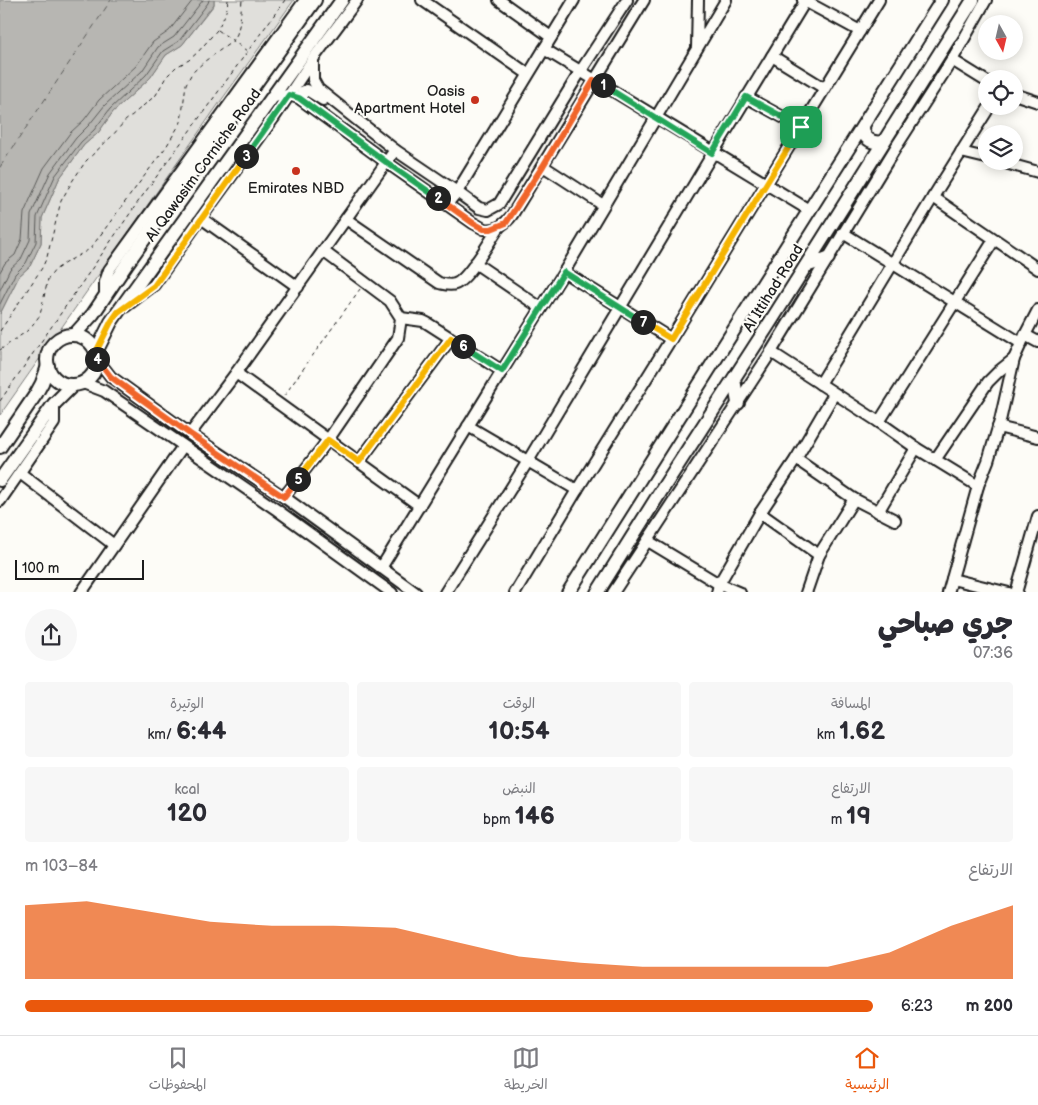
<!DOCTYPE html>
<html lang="ar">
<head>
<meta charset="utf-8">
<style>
	:root { --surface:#fff; --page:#f7f7f7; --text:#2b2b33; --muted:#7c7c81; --line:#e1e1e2; --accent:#ea580c }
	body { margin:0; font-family:"Balsamiq Sans","Playpen Sans Arabic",sans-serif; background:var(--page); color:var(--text); direction:rtl; height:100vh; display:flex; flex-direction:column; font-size:19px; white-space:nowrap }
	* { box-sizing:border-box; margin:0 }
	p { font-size:16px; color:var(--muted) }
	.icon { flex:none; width:28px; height:28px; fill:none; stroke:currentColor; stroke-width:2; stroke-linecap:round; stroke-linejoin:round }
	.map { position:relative; height:592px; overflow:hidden; direction:ltr }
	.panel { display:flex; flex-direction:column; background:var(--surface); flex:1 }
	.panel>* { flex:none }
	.needle { width:32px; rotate:172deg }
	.controls { position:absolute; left:978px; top:15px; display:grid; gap:10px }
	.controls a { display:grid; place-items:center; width:45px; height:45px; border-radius:50%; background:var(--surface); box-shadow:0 2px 12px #0003; font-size:25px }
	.scale { position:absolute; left:15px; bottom:12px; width:129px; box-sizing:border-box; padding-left:5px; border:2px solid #1c1c1c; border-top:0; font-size:14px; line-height:18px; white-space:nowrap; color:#1c1c1c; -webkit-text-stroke:4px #fdfcf7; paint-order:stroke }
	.pin { position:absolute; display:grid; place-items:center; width:42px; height:42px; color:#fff; margin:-21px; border-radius:10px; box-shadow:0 2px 8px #0006 }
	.km { position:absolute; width:25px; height:25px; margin:-12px; border-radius:50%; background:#222; color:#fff; font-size:14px; line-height:25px; text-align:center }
	.round { display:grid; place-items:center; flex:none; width:52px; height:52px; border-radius:26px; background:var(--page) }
	.head { display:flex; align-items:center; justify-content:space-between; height:85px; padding:0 25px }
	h1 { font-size:28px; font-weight:800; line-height:38px }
	.stats { display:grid; grid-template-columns:repeat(3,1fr); gap:8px; height:85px; padding:5px 25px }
	.stats div { display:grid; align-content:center; border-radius:5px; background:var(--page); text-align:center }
	.stats b { font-size:25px; font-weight:800 }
	.stats small { font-size:14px; font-weight:400 }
	.stats p { font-size:14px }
	.chart { height:140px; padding:10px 25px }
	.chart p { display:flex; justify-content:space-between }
	.chart svg { width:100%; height:90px; margin-top:5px; fill:var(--accent); opacity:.7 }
	ul { padding:0 25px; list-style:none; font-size:16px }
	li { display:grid; grid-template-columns:80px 60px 1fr; align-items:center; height:38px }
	li i { height:12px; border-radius:6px; background:var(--accent) }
	.dock { display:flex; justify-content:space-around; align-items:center; height:70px; border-top:1px solid var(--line); background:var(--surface); font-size:14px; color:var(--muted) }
	.dock a { display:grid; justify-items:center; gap:2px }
	.dock .selected { color:var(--accent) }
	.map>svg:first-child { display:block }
</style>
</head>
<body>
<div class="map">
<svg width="1038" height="593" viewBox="0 0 1038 593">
	<rect width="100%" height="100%" fill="#fdfcf7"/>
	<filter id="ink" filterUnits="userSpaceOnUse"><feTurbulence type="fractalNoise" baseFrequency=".02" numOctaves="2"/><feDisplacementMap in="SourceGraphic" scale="10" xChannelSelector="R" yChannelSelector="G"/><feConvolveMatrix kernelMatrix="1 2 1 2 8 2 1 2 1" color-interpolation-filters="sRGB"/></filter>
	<g filter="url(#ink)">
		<polygon fill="#e0dfdb" stroke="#7e7e7c" points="214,0 294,0 220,102 0,415 0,314 19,276 30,266 41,243 42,218 59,179 84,145 98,133 113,112 150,78 166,55 182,45 214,5"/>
		<polygon fill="#b7b6b2" stroke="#797876" points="0,0 214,0 214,4 182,45 166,55 150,78 113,112 98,133 84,145 59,179 42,218 41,243 30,266 19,276 0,314"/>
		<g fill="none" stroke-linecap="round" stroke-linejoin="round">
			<g stroke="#5a5a58" stroke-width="1">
				<polyline points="0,272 5,263 15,255 22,239 24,213 44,168 70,133 84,120 99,100 136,66 153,42 169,31 193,0"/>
				<polyline points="0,290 10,269 21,259 30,240 31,215 50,173 76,138 89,125 105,105 142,71 158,47 174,37 203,0"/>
				<polyline points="0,304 15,274 26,263 36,242 37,217 55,176 81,142 94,130 110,109 146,75 163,51 179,41 208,3 209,0"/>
			</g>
			<polyline stroke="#5a5a58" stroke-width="1" stroke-dasharray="6 5" stroke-linecap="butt" points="0,167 111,0"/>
			<g stroke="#1c1c1c" stroke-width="14">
				<g id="minor">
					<polyline points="422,0 528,74"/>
					<polyline points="499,0 551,37"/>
					<polyline points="803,0 860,31"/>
					<polyline points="697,48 698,0"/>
					<polyline points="544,49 809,210"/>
					<polyline points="772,56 824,88"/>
					<polyline points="313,59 313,80 318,89 395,150 457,192 479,208 488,210 499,204 580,72 627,0"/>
					<polyline points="952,60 986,81"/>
					<polyline points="1014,94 1038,102"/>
					<path d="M273 97 289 95 299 98 386 162 473 223C476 224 480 227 484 229 496 232 506 223 512 215L644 0"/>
					<polyline points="746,97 801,127"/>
					<polyline points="302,100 302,92 307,90 323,100"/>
					<polyline points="961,152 986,158"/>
					<polyline points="998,161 1038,172"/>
					<polyline points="543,166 603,205"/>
					<polyline points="933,197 1038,269"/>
					<polyline points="447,204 457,192 574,0"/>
					<polyline points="201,218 298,287"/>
					<path d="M346 219 439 283C444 284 450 286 455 284 468 280 491 239 499 227"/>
					<polyline points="843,233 1021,343"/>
					<polyline points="475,263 541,308"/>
					<polyline points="564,272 671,339"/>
					<polyline points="105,297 105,282 109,270 305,0"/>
					<polyline points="125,307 154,285 201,218 273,119 313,59 357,0"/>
					<polyline points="401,318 423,321 427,323 502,371"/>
					<polyline points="1025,335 1038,342"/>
					<polyline points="771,352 879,422 916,448 978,486"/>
					<polyline points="97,359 111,377 190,434 284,497 416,593"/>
					<polyline points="236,373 420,506"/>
					<polyline points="83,383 104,391 277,510 392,593"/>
					<polyline points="820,384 933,197 990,106"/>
					<polyline points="879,422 994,240"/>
					<polyline points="468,426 577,490"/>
					<polyline points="998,427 1038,437"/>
					<polyline points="190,434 236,373 395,150"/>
					<polyline points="796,459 854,499 819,555 806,593"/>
					<polyline points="935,460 988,382 999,371 1014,359"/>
					<polyline points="359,462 451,338"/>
					<polyline points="20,473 114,545"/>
					<polyline points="284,497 328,440 398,338 401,318 390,301 323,251"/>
					<polyline points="854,499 895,520"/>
					<polyline points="0,501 54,423 54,404"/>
					<polyline points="878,512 916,448"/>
					<polyline points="760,513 819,555"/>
					<polyline points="648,541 719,584 740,593"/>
					<polyline points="381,568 502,371 564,272 726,0"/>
					<polyline points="952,579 1009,593"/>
					<polyline points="81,593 183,446"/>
					<polyline points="445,593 528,461 713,153 806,0"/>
					<polyline points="515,593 577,490 671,339 879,0"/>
					<polyline points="613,593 771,352 896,147 952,60 986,0"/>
					<polyline points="717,593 719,584 760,513 796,459 834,394"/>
					<polyline points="948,593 978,486 988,461 1000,421 1014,359 1025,335 1038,310"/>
					<polyline points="1016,593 1038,516"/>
				</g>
			</g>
			<g stroke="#1c1c1c" stroke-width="16">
				<g id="major">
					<path d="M863 126C863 138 871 144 883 142"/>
					<polyline points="806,266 828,258"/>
					<polyline points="74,335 93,314 128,262 315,0"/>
					<circle cx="72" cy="360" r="25"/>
					<polyline points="96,352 111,322 118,312 342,0"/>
					<polyline points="734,379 738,403"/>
					<polyline points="0,447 36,394 42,383 48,366"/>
					<polyline points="0,480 54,404 73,385"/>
					<polyline points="568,593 942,0"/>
					<polyline points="597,593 661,491 771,321 973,0"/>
				</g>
			</g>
			<g stroke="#1c1c1c" stroke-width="1" stroke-dasharray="4 4" stroke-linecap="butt">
				<polyline points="218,30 247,51"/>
				<polyline points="0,331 42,268 47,257 61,201 73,180 86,161 113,135 124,122 156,95 166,77 176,67 189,60 198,52 217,30 224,17 227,8 228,0"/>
				<polyline points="0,350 27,331 34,323 40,315 48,279 55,270 65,263 90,249 166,147 181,122 186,84 192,73 205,61 233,41 237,34 240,22 242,0"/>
				<polyline points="284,396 360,289"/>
				<polyline points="0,401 138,202 285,0"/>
			</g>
			<use href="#minor" stroke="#fdfcf7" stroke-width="10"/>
			<use href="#major" stroke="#fdfcf7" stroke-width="12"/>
		</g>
	</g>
	<g fill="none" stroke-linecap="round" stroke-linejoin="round" filter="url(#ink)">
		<g stroke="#fff" stroke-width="10">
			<polyline id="split-1" points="603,85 712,153 746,97 801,127"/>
		</g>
		<g stroke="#fff" stroke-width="10">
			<polyline id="split-2" points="438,198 473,223 484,229 491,229 506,223 543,166 594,80 603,85"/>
		</g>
		<g stroke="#fff" stroke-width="10">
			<polyline id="split-3" points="246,156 289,95 299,98 386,162 438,198"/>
		</g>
		<g stroke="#fff" stroke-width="10">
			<polyline id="split-4" points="97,359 96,352 111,322 118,312 154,286 246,156"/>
		</g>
		<g stroke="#fff" stroke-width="10">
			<polyline id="split-5" points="97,359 111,377 190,434 284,497 298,479"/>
		</g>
		<g stroke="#fff" stroke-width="10">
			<polyline id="split-6" points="298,479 328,440 359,462 451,338 463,346"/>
		</g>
		<g stroke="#fff" stroke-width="10">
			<polyline id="split-7" points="463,346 502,371 564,272 643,322"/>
		</g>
		<g stroke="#fff" stroke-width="10">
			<polyline id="split-8" points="643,322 671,339 801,127"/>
		</g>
		<use href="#split-1" stroke="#22a559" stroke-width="6"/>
		<use href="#split-2" stroke="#f0652b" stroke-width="6"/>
		<use href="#split-3" stroke="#22a559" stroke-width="6"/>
		<use href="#split-4" stroke="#f5b400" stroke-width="6"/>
		<use href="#split-5" stroke="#f0652b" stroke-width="6"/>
		<use href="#split-6" stroke="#f5b400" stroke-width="6"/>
		<use href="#split-7" stroke="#22a559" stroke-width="6"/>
		<use href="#split-8" stroke="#f5b400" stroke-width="6"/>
	</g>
	<g fill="#c8321e" stroke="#fdfcf7" stroke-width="2">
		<circle cx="475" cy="100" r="5"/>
		<circle cx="296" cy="171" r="5"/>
	</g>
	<g text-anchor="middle" stroke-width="4.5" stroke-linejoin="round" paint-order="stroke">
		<g font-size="15" fill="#1c1c1c" stroke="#fdfcf7" text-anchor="end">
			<text x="465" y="96">Oasis<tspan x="465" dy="17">Apartment Hotel</tspan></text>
			<text x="296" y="193" text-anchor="middle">Emirates NBD</text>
		</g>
		<g font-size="15" fill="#1c1c1c" stroke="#fdfcf7">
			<text transform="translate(203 165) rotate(-54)" y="5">Al Qawasim Corniche Road</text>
			<text transform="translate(773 288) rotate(-58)" y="5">Al Ittihad Road</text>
		</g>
	</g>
</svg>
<div class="controls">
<a><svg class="needle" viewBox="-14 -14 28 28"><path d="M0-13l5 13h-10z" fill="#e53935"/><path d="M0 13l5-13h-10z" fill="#7c7c81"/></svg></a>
<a><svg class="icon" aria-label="locate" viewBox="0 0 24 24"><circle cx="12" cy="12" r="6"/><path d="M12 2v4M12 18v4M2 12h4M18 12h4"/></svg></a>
<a><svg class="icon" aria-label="layers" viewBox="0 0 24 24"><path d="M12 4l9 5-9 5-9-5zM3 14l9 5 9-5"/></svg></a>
</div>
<div class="scale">100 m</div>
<div class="pin" style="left:801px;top:127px;background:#1e9e55"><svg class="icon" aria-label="arrive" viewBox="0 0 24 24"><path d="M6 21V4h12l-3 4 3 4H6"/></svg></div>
<b class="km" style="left:603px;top:85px">1</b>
<b class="km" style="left:438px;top:198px">2</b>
<b class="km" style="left:246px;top:156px">3</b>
<b class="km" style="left:97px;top:359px">4</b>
<b class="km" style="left:298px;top:479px">5</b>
<b class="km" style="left:463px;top:346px">6</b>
<b class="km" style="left:643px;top:322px">7</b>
</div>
<section class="panel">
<div class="head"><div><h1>جري صباحي</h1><p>07:36</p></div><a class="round"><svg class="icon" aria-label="share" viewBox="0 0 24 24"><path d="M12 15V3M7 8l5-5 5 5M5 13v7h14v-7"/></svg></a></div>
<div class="stats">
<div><p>المسافة</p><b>1.62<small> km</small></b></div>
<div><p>الوقت</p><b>10:54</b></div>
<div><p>الوتيرة</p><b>6:44<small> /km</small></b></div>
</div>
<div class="stats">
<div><p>الارتفاع</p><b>19<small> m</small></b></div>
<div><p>النبض</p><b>146<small> bpm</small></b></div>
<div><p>kcal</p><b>120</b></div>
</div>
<div class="chart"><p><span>الارتفاع</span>84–103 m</p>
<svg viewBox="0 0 160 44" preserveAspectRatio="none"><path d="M0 44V8L10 6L20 11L30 16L40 18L50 18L60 19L70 26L80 33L90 36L100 38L110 38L120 38L130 38L140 31L150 18L160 8V44z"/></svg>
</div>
<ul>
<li><b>200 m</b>6:23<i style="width:100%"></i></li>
</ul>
</section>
<nav class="dock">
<a class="selected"><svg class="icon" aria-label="home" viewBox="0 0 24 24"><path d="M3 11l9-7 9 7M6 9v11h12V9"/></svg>الرئيسية</a>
<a><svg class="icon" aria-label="map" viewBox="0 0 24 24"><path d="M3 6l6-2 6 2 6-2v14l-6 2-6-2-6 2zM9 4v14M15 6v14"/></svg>الخريطة</a>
<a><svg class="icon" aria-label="saved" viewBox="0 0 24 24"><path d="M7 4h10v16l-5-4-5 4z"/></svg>المحفوظات</a>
</nav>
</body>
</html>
